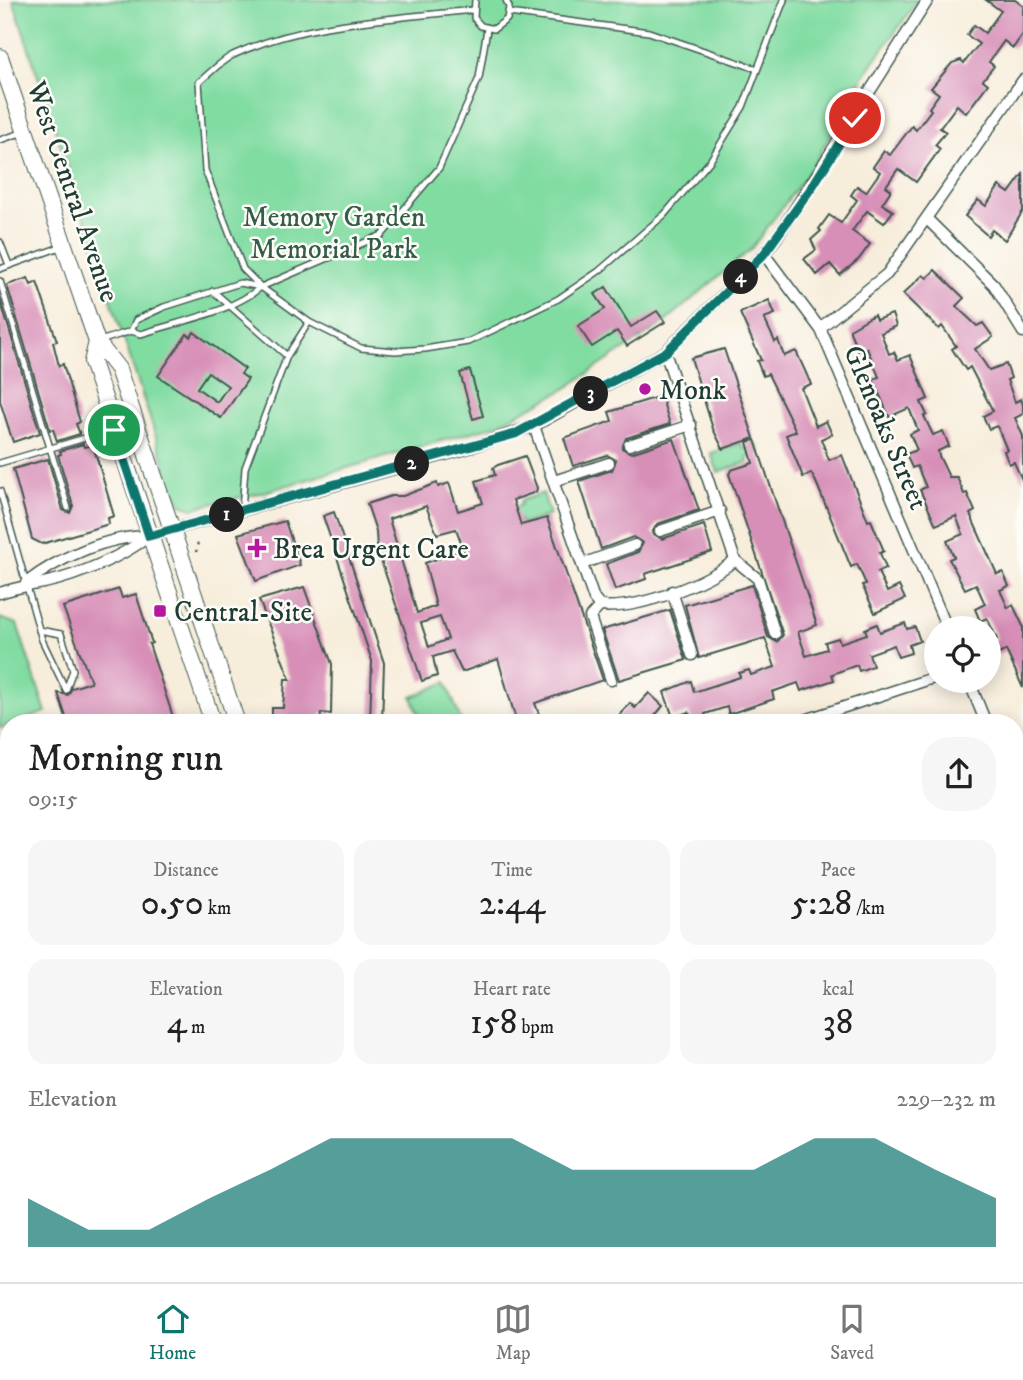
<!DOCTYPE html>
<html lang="en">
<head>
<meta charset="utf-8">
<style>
	:root { --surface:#fff; --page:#f6f6f6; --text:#222; --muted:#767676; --line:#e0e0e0; --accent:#0f766e }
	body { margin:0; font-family:"IM FELL DW Pica",serif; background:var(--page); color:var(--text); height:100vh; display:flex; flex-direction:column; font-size:26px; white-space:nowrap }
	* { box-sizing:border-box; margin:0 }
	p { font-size:23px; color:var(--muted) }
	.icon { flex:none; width:38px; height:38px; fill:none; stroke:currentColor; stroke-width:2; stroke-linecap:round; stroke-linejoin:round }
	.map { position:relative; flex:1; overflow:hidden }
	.sheet { position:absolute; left:0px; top:714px; width:1024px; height:569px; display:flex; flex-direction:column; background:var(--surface); border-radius:28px 28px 0 0; box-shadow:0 4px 18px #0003 }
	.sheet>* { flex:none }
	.buttons { position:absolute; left:924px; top:616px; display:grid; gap:14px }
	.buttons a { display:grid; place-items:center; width:77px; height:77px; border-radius:50%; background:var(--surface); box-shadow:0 4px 18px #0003; font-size:35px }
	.pin { position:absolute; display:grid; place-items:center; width:60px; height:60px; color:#fff; margin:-30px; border:4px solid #fff; border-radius:50%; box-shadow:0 2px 7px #0007 }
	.km { position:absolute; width:35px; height:35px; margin:-18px; border-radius:50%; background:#222; color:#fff; font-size:19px; line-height:35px; text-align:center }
	.round { display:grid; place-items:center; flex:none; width:74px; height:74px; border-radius:28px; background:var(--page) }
	.head { display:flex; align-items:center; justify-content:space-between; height:119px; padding:0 28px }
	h1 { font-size:38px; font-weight:600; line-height:52px }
	.figures { display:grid; grid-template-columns:repeat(3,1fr); gap:10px; height:119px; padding:7px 28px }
	.figures div { display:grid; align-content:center; border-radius:18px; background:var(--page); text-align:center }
	.figures b { font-size:35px; font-weight:600 }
	.figures small { font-size:19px; font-weight:400 }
	.figures p { font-size:19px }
	.chart { height:196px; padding:14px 28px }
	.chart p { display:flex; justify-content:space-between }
	.chart svg { width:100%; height:126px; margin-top:7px; fill:var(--accent); opacity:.7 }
	.tabs { display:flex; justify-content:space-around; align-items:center; height:98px; border-top:2px solid var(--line); background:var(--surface); font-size:19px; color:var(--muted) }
	.tabs a { display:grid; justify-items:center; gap:4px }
	.tabs .selected { color:var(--accent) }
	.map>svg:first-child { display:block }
</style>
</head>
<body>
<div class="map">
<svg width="1023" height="1282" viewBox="0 0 1023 1282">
	<rect width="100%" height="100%" fill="#fdfcf7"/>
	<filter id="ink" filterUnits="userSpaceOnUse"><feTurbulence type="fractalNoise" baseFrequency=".0143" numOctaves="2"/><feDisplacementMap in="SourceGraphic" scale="14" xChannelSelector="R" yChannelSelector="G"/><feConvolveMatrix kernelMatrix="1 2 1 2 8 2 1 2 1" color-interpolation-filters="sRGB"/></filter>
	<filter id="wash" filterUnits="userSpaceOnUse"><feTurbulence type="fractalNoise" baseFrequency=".00686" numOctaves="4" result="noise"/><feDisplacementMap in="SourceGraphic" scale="28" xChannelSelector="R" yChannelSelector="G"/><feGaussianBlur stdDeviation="1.57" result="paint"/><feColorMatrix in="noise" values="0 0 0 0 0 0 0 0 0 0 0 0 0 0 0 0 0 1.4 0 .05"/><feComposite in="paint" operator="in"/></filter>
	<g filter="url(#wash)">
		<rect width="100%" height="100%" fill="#f7eddb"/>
		<g fill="#81dca2" stroke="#508c6b" stroke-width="2">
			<polygon points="13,0 918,0 863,77 811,169 751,249 665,322 562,391 496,425 264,492 193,508 181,504 173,489"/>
			<polygon points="741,443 744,449 757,444 760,453 747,457 748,462 718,472 711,453"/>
			<polygon points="543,493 550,515 522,524 520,520 507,524 503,511 521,505 520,501"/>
			<polygon points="0,618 17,624 46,712 0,728"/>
			<polygon points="446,682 462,723 422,723 412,697"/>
			<polygon points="1023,889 1023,1063 1015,1056 1015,892"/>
		</g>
		<g id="blocks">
			<g fill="#d78eb7" fill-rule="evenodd">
				<polygon points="986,0 1015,0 1023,6 1023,34 1013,48 1004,41 989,62 994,66 983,80 988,84 966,113 957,105 940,128 946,132 935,145 940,149 916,182 898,169 886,186 891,190 882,204 893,211 884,223 867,211 852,231 870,244 859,259 840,275 830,264 817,275 804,259 816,250 811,240 821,231 819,229 829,215 841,223 857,200 851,195 857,186 866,192 880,172 873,167 884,151 890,155 912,126 916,130 931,110 929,108 939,94 931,88 952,63 961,60 964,63 979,44 967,35 974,25 985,33 1001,11"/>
				<polygon points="1023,174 1023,211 1005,240 992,230 988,236 965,216 978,200 986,206 999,186 1009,193"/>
				<polygon points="935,270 964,298 956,306 977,326 983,323 993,337 975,349 989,370 1006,364 1011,378 1007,380 1015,402 1021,399 1023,405 1023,414 1015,418 1023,436 1023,482 1014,462 1009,464 1004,451 1007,450 997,426 989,429 983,416 993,411 970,367 966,370 952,349 956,346 942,326 939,329 903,294 923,275 927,278"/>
				<polygon points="28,278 31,285 37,282 57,341 53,342 59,366 63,364 80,422 76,424 80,434 57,441 53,429 50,430 7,285"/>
				<polygon points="606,287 631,327 657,311 665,322 627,346 617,331 592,347 578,326 605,309 595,294"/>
				<polygon points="0,299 40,433 13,442 0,401"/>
				<polygon points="769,300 775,314 764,318 775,342 778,340 784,356 796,351 811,384 801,388 816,426 826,421 832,434 821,439 829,460 842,455 868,521 871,520 884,551 880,553 886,568 878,572 887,592 899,586 905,599 875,613 862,585 866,584 857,564 851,567 816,482 811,473 803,477 786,435 796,431 768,374 763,376 757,361 761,360 740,313"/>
				<polygon points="892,314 896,326 881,333 889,354 894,352 898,360 910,355 928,399 921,402 927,415 924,416 933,435 943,431 949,446 938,451 939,456 949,477 957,477 964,494 967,493 975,511 970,514 983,543 997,574 1003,572 1009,586 1000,590 1008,608 1013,605 1023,626 1023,688 1006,650 995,656 989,643 997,639 987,618 980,621 975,609 985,604 976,584 965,589 949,559 954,557 947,541 963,534 956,516 936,525 920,490 926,487 917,466 912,468 906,454 917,450 910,434 918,430 909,408 889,417 873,379 879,377 867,348 858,351 850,332 850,329 874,315 876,320"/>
				<path d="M194 332 245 369 241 374 248 379 221 418 158 376 187 334 191 337ZM208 372 228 386 217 402 197 388Z"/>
				<polygon points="724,349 754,438 723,449 713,429 691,358"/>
				<polygon points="470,370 483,416 473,419 460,373"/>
				<polygon points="661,396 670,424 626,438 622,448 631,453 674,439 699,510 657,524 652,533 662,539 704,525 712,552 645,574 646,579 615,590 606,564 638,552 643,543 633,537 601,549 579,481 612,470 616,460 607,455 573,466 564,438 612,421 609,412"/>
				<polygon points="755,440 817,625 798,632 806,656 827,649 825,642 838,638 840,643 867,634 865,629 877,624 880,632 905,623 907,629 915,627 920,641 909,645 911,653 898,657 894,645 869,654 873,666 859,671 857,665 832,674 834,680 801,691 798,683 772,692 774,699 729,714 727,707 705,714 707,720 692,723 689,712 673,717 664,692 691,681 694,692 740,677 739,673 749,670 751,675 775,667 765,638 699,658 685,605 752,585 768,637 777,642 783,635 729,474 731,470 753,463 747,442"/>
				<polygon points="83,444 84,447 93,445 114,516 108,518 109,524 42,544 32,539 13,469 48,459 63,510 70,513 73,506 58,455 61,454 60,451"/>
				<path d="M525 456 537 488 536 492 513 500 521 525 547 518 603 680 535 703 542 723H517L498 659 462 672 452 651 433 657 437 676 422 681 377 549 376 531 367 504 391 496H403L437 483 438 487 449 483 458 511 483 503 476 481 495 475 493 468 498 465ZM426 506 437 534 456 529 464 550 425 563 436 606 417 613 389 519ZM440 617 448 639 429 647 421 623Z"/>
				<polygon points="334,512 384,663 382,723 370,723 372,661 323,516"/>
				<polygon points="285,521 300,565 256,581 238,534"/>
				<polygon points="304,587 332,664 331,714 321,713 320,723 272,723 272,708 283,708 285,679 290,679 259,600"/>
				<polygon points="119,589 122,598 136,594 152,643 149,644 175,723 68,723 58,693 68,695 72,688 91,682 63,607"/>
				<polygon points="670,610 686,660 619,680 602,630"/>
				<polygon points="649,693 663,706 649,723 612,723 630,703 635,708"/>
			</g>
		</g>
	</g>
	<g filter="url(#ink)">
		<use href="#blocks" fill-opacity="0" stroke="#3f574d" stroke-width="2"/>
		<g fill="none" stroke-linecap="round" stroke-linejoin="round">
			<g stroke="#3f574d" stroke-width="8">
				<g id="service">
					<polyline points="475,0 474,18 481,26 494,29 507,19 509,7 506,0"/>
					<path d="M472 10C394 19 306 21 233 55 221 61 209 74 199 82L205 170 243 269 261 287 309 322 361 348 395 351 425 349 468 342 558 299 599 271 664 215 710 161 743 107 784 0"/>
					<polyline points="509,13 649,32 757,69"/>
					<polyline points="0,140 24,132"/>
					<polyline points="0,242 9,265"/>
					<polyline points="0,269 63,246"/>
					<polyline points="0,281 68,508"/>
					<polyline points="261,287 382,235 439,168 479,78 487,29"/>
					<polyline points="213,291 287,356 309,322"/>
					<path d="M100 341 131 331 141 334C180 321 230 313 261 287L240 283 164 307 136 320 131 331"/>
					<polyline points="0,463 85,438"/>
					<polyline points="0,491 42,640 66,690"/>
					<polyline points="242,511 245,468 287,356"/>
					<polyline points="39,630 61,634 73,670 66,690"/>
					<polyline points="0,942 5,957"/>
				</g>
			</g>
			<g stroke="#3f574d" stroke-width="13">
				<g id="minor">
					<polyline points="927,219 994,285 1023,332"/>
					<polyline points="764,254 821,330 947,628"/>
					<polyline points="820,328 887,274 1023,80"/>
					<path d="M534 426 594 599 600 606C638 610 705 584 735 560L665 352"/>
					<polyline points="629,445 691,425"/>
					<polyline points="554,481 609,463"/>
					<polyline points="660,531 720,511"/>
					<polyline points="735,560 758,579 775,634"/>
					<polyline points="582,564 635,545"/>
					<path d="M26 583C58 558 107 536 149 536L459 451 534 426 665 352 764 254 777 237 928 0"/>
					<polyline points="672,591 692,655"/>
					<path d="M0 593C19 586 30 586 48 582 79 575 124 556 149 536"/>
					<polyline points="600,606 590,617 611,680"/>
					<polyline points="969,681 986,723"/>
					<polyline points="796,723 936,677"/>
					<polyline points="1015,796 1021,811"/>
					<polyline points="8,998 9,997"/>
					<polyline points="0,1025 9,1030"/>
					<polyline points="708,1274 711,1282"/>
					<polyline points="898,1274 901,1282"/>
				</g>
			</g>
			<g stroke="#3f574d" stroke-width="18">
				<g id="secondary">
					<polyline points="0,57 97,342 118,369 237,723"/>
					<polyline points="97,342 92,362 213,723"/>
					<polyline points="409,1274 412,1282"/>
				</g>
			</g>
			<g stroke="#3f574d" stroke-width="2.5" stroke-dasharray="2 5" stroke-linecap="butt">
				<polyline points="196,552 198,542"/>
				<polyline points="0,1043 9,1048"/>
				<polyline points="1015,1086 1023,1090"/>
				<polyline points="0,1097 9,1121"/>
				<polyline points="1017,1112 1023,1116"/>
				<polyline points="1015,1148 1023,1149"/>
				<polyline points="1015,1225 1016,1223"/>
				<polyline points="63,1274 66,1282"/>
				<polyline points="379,1274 382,1282"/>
				<polyline points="433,1274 436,1282"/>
				<polyline points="1012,1274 1021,1282"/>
			</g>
			<use href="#service" stroke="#fff" stroke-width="5"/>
			<use href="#minor" stroke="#fff" stroke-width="10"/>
			<use href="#secondary" stroke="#fff" stroke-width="16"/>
		</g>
	</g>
	<g fill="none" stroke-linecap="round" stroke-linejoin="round" filter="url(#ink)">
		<g stroke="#fff" stroke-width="14">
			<polyline id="route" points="114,430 149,536 515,434 666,352 764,254 812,187 855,118"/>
		</g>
		<use href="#route" stroke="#0f766e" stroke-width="9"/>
	</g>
	<g fill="#b5179e" stroke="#fdfcf7" stroke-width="2.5">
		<circle cx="645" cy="389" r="7"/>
		<path d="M253.5 537.5h7v7h7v7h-7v7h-7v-7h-7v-7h7z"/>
		<rect x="153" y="604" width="14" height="14" rx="3.5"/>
	</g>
	<g text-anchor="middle" stroke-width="5" stroke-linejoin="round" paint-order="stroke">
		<g font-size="28" fill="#1f3d34" stroke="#fdfcf7">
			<text transform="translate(74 191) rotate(71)" y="10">West Central Avenue</text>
			<text transform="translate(887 427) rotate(67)" y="10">Glenoaks Street</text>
		</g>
		<g font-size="28" fill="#335d4a" stroke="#fdfcf7">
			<text x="334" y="226">Memory Garden<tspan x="334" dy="32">Memorial Park</tspan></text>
		</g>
		<g font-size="28" fill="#1f3d34" stroke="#fdfcf7" text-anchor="start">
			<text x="659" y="399">Monk</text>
			<text x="273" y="558">Brea Urgent Care</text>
			<text x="174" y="621">Central-Site</text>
		</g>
	</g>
</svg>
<div class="buttons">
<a><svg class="icon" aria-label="locate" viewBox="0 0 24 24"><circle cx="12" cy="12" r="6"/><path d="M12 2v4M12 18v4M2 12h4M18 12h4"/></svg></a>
</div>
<div class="pin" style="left:114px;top:430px;background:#1e9e55"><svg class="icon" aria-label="arrive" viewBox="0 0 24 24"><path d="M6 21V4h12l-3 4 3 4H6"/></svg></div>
<div class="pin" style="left:855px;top:118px;background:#d93025"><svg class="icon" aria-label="check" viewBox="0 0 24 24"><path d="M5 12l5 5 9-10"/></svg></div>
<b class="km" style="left:227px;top:515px">1</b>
<b class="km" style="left:412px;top:464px">2</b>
<b class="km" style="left:591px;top:394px">3</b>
<b class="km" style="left:741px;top:277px">4</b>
<section class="sheet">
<div class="head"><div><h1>Morning run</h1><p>09:15</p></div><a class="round"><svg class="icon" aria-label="share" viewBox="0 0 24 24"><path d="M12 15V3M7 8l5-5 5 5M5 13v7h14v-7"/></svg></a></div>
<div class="figures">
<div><p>Distance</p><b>0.50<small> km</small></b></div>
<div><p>Time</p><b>2:44</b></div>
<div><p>Pace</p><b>5:28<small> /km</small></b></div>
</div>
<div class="figures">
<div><p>Elevation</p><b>4<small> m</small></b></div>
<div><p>Heart rate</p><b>158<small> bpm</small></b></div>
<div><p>kcal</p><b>38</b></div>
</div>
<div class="chart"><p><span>Elevation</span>229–232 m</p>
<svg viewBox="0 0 160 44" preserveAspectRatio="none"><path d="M0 44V27L10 38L20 38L30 27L40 17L50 6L60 6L70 6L80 6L90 17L100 17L110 17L120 17L130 6L140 6L150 17L160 27V44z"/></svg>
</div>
</section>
</div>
<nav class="tabs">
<a class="selected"><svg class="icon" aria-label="home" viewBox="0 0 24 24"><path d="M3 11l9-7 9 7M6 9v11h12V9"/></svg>Home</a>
<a><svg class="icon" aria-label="map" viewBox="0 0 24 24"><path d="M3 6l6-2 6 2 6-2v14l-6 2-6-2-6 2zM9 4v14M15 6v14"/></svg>Map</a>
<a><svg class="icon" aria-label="saved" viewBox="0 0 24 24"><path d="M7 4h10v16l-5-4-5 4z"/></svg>Saved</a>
</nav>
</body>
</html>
